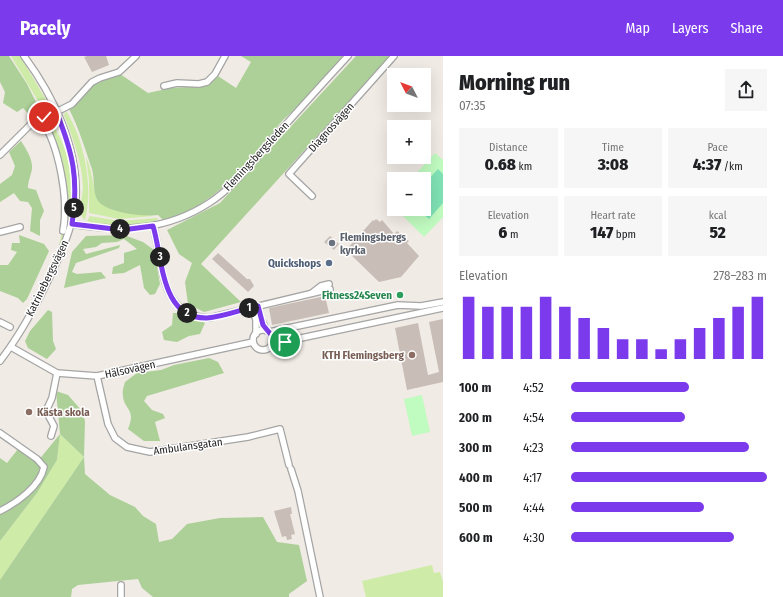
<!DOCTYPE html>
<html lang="en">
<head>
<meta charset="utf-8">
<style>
	:root { --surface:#fff; --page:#f6f6f6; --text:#202124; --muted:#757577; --accent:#7c3aed }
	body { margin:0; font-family:"Fira Sans Condensed",sans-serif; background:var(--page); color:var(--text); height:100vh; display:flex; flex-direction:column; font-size:15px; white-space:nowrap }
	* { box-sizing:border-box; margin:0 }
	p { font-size:13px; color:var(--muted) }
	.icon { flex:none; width:22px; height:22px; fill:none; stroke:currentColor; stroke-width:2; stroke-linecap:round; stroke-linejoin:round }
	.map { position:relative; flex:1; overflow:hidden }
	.details { display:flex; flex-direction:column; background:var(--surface); width:340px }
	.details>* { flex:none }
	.needle { width:26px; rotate:312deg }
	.controls { position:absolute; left:387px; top:12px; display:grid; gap:8px }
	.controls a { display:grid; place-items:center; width:44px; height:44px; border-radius:0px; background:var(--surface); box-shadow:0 4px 16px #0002; font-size:20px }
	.pin { position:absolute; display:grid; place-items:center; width:34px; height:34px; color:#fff; margin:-17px; border:2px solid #fff; border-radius:50%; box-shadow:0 1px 4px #0007 }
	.km { position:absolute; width:20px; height:20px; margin:-10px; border-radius:50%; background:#222; color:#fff; font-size:11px; line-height:20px; text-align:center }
	.round { display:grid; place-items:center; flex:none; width:42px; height:42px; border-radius:0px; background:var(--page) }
	.head { display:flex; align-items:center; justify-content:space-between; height:68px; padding:0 16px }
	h1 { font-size:22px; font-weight:800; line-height:30px }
	.metrics { display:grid; grid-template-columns:repeat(3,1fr); gap:6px; height:68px; padding:4px 16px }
	.metrics div { display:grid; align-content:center; border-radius:0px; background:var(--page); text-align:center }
	.metrics b { font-size:17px; font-weight:800 }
	.metrics small { font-size:11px; font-weight:400 }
	.metrics p { font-size:11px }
	.chart { height:112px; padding:8px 16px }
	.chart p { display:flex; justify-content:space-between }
	.chart svg { width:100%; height:72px; margin-top:4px; stroke:var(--accent); stroke-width:6 }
	ul { padding:0 16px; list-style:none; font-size:13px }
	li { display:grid; grid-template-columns:64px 48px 1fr; align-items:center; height:30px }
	li i { height:10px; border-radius:5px; background:var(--accent) }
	header { display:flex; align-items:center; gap:24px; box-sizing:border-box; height:56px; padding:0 20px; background:var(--accent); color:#fff }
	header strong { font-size:19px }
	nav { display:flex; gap:22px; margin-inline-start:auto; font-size:14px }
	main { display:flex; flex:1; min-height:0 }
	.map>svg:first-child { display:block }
</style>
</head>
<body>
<header>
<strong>Pacely</strong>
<nav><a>Map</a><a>Layers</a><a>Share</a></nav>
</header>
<main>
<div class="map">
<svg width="443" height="541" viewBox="0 0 443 541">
	<rect width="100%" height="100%" fill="#f0ebe4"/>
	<g fill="#ceeca8">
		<polygon points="11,0 20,0 45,42 46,47 41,50"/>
		<path d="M66 55C84 82 94 133 85 164 76 157 83 141 83 131 82 106 73 83 64 59Z"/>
		<path d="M50 65 52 66C56 75 62 84 65 94 76 124 71 161 60 190L59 189 66 160Z"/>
		<path d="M86 101C92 114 92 126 96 139 101 158 139 158 154 160L119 163 89 157V124Z"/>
		<path d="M90 160 120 165 156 162 159 163C140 173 106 173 87 165Z"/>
		<polygon points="60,378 84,401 0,524 0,485 37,437 57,404"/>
		<polygon points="432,509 434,517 440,516 443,526 443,541 366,541 362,525"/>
	</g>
	<g fill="#acd097">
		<polygon points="0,0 9,0 27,28 41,56 32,62 23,52 17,56 3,47 5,36 0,26"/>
		<path d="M241 0H343C324 22 304 45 283 64 276 71 272 79 266 86 240 116 204 156 163 164L158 159C144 161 109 157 99 146 92 138 95 123 92 113 85 93 79 72 69 53 78 47 83 38 91 31 99 23 110 22 120 18L148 37 171 32 203 30 218 20 236 32 251 6Z"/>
		<polygon points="356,0 390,0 201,208 241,246 204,256 188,248 185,226 192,207 179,198 167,174 220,147"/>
		<path d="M21 85C26 93 33 103 32 113 31 119 28 125 28 132L36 134 44 155 40 164V180L30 175 32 152 28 146 20 145 14 137 0 146V128L12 119 15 110 9 96Z"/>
		<polygon points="19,179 44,188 49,195 27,243 23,247 18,242 0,235 0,209 8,209 17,196 11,194 12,187 20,187"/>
		<polygon points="124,179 143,186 154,194 160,228 155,238 150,239 144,232 140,209 124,217 112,218 113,211 124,207 124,197 137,193 124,183 117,186 102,187 96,191 83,193 86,198 120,189 119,192 76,207 72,216 77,218 101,216 106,222 64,232 72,196 86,180"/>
		<polygon points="48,254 52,256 53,285 56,293 47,303 28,292 25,285 30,275"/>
		<polygon points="173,257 181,257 205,267 200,278 189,280 177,286 164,284 162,276 172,269"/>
		<path d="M209 302 218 306 224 317 147 340 144 345 152 354 163 358 165 362 155 366 160 385H144L128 373C137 353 123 353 123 339 122 335 124 330 125 326L137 317 161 314 174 309Z"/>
		<polygon points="56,335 68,339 82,355 85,365 84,401 85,418 110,439 135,451 143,460 156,468 159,486 172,483 187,468 220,462 263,461 277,486 299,489 307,525 289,538 289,541 153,541 142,532 138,523 78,529 72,533 71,541 0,541 0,524 84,401 60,378 57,404 37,437 0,485 0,402 7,407 18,393 38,405 60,378"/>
	</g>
	<g fill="#c0fbc0">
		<polygon points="435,97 443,104 443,161 424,181 396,153 424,153 424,123 411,123"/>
		<polygon points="422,339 430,376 412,380 404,343"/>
	</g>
	<polygon fill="#7fe2b5" points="438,113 443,118 443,147 429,163 417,153 424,153 424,128"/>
	<g fill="#c8bdb7">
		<polygon points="87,0 106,0 109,9 92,16 84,1"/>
		<polygon points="376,163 380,166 382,164 394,178 397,175 409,185 407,187 419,200 401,221 379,226 346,194 373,164 374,165"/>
		<polygon points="330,180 339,188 334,194 324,186"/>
		<polygon points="218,197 247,223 250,223 254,230 248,236 212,203"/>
		<polygon points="325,240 329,257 272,269 269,252"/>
		<polygon points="443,263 443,326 407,334 395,272 418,267 428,319 439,316 429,266"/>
		<polygon points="291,451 292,458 290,458 295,478 291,479 292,483 287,484 286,480 282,481 274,455"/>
	</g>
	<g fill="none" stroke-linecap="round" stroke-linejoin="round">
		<g stroke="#a5a5a5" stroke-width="8">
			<g id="minor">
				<polyline points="164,30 177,27 199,28 207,26 215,18 225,0"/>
				<path d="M41 63C59 89 69 143 63 175"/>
				<polyline points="0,99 29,70 72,48 92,26 100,22 119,16 136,0"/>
				<polyline points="312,140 289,118 394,0"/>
				<path d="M72 168C121 176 166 175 209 147 233 132 252 106 271 85 296 57 322 28 348 0"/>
				<path d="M153 170C164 207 158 259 209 262L330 233"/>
				<polyline points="0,176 20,171"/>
				<polyline points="312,237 321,230 329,228"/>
				<polyline points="258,250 261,263 267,275"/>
				<polyline points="252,251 256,264 256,278"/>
				<polyline points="0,266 10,271"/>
				<circle cx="263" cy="284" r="10"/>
				<polyline points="269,276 398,249 421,250 443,246"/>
				<polyline points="273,288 443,252"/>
				<polyline points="11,291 57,317 97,320 253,286"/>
				<path d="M0 305C27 270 74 184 76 141 78 91 53 39 24 0"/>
				<polyline points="97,320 108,368 115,382 127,391 150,396 248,381 280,373 289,409"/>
				<path d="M0 377 37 403 44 411C40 431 16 447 0 455"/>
				<polyline points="51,380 54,370 46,355 52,342 57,317"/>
				<polyline points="291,413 298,435 320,541"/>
				<polyline points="121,529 121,541"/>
			</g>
		</g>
		<use href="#minor" stroke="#fff" stroke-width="5.5"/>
	</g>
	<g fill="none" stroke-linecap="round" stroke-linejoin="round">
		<g stroke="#fff" stroke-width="8">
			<path id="route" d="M44 61 56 55C73 97 79 123 72 168L122 174 153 170C163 202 160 263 207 262 224 261 242 253 258 250L263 269 272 280 273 288 285 286"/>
		</g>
		<use href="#route" stroke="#7c3aed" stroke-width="5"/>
	</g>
	<circle fill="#6b7280" stroke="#fff" stroke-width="1.5" cx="332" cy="187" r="4"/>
	<circle fill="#5c6f8a" stroke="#fff" stroke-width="1.5" cx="329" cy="207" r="4"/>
	<circle fill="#2e9e5b" stroke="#fff" stroke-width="1.5" cx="400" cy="239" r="4"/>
	<g fill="#8d6e63" stroke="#fff" stroke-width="1.5">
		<circle cx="412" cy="299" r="4"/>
		<circle cx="29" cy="356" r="4"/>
	</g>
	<g text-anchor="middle" stroke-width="3" stroke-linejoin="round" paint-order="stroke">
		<g font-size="11" fill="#1e1e1e" stroke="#fff">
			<text transform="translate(331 71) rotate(-48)" y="4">Diagnosvägen</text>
			<text transform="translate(256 100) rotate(-47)" y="4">Flemingsbergsleden</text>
			<text transform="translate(47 222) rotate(-64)" y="4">Katrinebergsvägen</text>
			<text transform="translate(130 313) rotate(-12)" y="4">Hälsovägen</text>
			<text transform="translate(188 390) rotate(-8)" y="4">Ambulansgatan</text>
		</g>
		<g font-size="11" font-weight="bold" fill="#5b616d" stroke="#fff" text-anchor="start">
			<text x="340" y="185">Flemingsbergs<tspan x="340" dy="13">kyrka</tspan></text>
		</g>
		<g font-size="11" font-weight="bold" fill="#4e5e75" stroke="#fff" text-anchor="end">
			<text x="321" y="211">Quickshops</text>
		</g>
		<g font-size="11" font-weight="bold" fill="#27864d" stroke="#fff" text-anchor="end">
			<text x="392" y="243">Fitness24Seven</text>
		</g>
		<g font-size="11" font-weight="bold" fill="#785e54" stroke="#fff" text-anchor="end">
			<text x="404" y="303">KTH Flemingsberg</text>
			<text x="37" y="360" text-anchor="start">Kästa skola</text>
		</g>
	</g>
</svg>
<div class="controls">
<a><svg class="needle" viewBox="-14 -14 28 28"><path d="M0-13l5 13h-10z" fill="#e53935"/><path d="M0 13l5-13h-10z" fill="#757577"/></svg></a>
<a>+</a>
<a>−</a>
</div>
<div class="pin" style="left:285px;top:286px;background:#1e9e55"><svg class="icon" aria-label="arrive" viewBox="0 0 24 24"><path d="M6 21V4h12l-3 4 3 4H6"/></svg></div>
<div class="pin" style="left:44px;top:61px;background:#d93025"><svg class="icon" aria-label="check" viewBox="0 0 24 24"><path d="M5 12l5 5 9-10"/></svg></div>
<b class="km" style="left:249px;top:252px">1</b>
<b class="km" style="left:187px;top:257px">2</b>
<b class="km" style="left:160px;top:201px">3</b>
<b class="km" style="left:120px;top:173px">4</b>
<b class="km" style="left:74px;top:152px">5</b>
</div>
<section class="details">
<div class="head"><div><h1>Morning run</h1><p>07:35</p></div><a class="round"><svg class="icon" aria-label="share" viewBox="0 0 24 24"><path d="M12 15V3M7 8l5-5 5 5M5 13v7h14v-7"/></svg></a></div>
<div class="metrics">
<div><p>Distance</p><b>0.68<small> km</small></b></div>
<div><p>Time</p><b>3:08</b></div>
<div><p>Pace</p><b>4:37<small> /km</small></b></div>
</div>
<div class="metrics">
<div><p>Elevation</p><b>6<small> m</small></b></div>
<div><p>Heart rate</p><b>147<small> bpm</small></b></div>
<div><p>kcal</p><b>52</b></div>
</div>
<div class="chart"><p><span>Elevation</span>278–283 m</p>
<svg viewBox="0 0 160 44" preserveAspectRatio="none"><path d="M5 44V6M15 44V12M25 44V12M35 44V12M45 44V6M55 44V12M65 44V19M75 44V25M85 44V32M95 44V32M105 44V38M115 44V32M125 44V25M135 44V19M145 44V12M155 44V6"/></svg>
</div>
<ul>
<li><b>100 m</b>4:52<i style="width:60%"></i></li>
<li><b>200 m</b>4:54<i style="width:58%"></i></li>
<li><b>300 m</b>4:23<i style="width:91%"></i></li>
<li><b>400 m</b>4:17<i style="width:100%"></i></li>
<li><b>500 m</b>4:44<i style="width:68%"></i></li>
<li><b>600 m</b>4:30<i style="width:83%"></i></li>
</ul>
</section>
</main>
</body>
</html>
